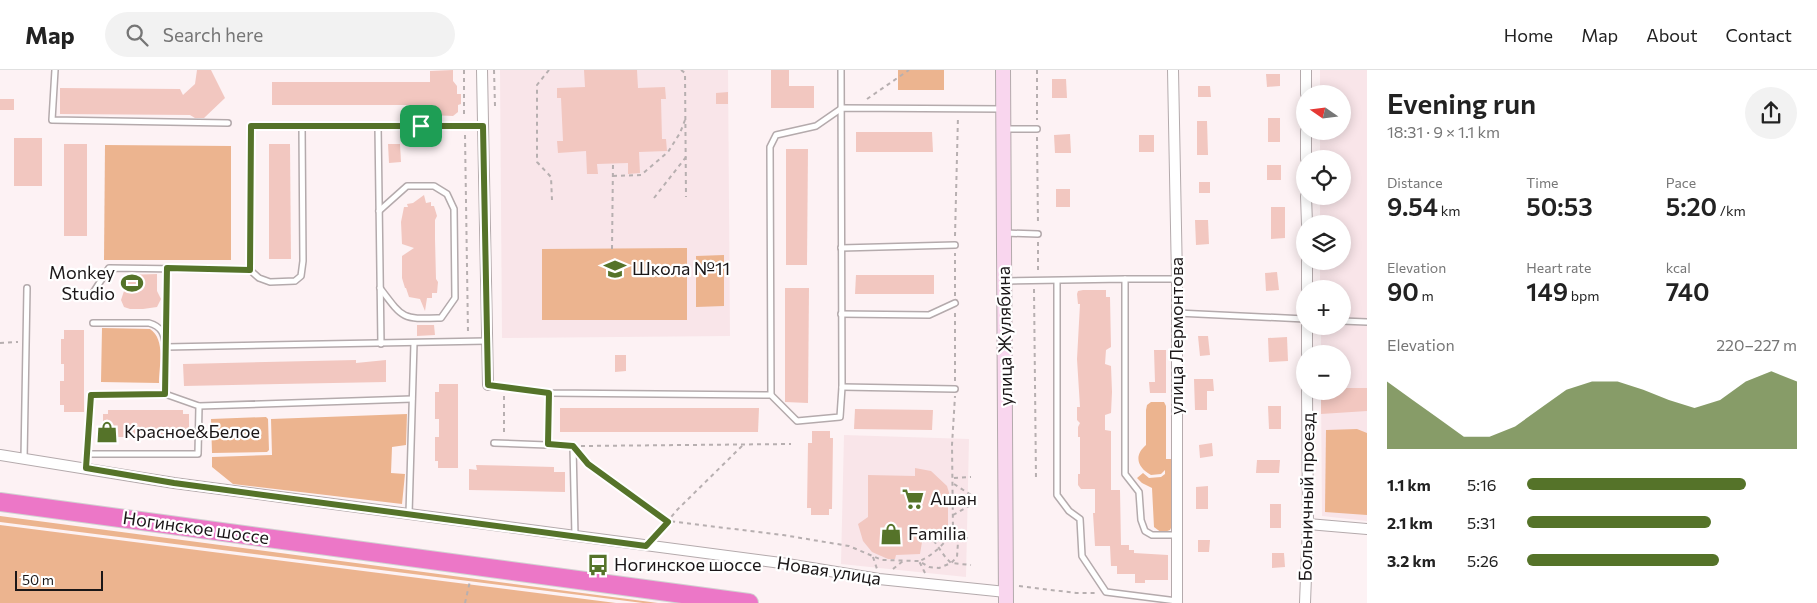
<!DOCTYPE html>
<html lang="en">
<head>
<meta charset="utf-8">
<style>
	:root { --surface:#fff; --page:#f2f2f2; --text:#222; --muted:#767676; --line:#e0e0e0; --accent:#557329 }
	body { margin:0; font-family:Commissioner,sans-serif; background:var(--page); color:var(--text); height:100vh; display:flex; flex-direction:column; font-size:19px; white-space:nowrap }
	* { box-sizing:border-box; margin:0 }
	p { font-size:16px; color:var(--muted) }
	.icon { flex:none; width:28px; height:28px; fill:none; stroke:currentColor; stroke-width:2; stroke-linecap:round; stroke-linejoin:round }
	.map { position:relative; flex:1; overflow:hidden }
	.side { display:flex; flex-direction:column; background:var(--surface); width:450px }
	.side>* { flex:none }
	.needle { width:32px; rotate:284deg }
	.buttons { position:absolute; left:1296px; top:15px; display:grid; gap:10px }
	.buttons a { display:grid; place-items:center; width:55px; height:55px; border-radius:50%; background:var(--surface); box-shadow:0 2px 12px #0003; font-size:25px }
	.scale { position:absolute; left:15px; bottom:12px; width:88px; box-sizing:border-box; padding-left:5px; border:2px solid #1b1718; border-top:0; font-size:14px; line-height:18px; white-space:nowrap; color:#1b1718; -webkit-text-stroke:4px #fff; paint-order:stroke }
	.pin { position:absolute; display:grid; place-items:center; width:42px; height:42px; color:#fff; margin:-21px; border-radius:10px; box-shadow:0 2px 8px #0006 }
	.round { display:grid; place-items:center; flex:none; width:52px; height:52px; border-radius:26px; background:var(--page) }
	.head { display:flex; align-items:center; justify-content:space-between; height:85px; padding:0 20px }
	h1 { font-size:28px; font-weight:600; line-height:38px }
	.figures { display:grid; grid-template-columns:repeat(3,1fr); gap:8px; height:85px; padding:5px 20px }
	.figures div { display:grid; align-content:center }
	.figures b { font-size:25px; font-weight:600 }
	.figures small { font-size:14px; font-weight:400 }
	.figures p { font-size:14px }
	.chart { height:140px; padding:10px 20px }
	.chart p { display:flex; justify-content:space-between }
	.chart svg { width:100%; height:90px; margin-top:5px; fill:var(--accent); opacity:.7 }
	ul { padding:0 20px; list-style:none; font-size:16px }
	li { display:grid; grid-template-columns:80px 60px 1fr; align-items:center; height:38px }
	li i { height:12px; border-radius:6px; background:var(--accent) }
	header { display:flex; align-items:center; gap:30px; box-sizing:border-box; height:70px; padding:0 25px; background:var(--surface); border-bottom:1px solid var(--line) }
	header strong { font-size:24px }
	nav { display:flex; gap:28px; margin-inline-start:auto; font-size:18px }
	.search { width:350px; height:45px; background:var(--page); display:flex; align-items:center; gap:12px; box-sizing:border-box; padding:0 18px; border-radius:28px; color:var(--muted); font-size:19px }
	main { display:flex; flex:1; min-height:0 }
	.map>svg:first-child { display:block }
</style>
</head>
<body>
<header>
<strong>Map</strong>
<div class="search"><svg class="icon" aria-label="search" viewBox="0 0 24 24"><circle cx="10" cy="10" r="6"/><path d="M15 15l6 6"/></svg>Search here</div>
<nav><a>Home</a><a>Map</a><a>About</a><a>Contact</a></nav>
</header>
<main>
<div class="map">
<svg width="1367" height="533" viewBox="0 0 1367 533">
	<rect width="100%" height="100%" fill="#fdf2f4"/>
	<g fill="#f9e5e9">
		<polygon points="500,0 728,0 730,266 502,268"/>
		<polygon points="1320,0 1367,0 1367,451 1322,446 1321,321 1342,321 1342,284 1321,284 1321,256 1342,256 1342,219 1320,219 1320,191 1342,191 1342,154 1320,154 1320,126 1342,126 1342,89 1320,89 1320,61 1342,61 1342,24 1320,24"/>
		<polygon points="844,365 969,369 966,507 841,494"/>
	</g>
	<g fill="#ecb48f">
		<rect x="898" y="0" width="46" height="20"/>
		<polygon points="105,75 231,76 231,190 104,190"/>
		<polygon points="687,178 687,250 542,250 542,179"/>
		<polygon points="724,185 724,236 696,237 696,186"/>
		<path d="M102 258 150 259C166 270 159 296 159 313L101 312Z"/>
		<path d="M1151 332H1164L1166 336V389H1173L1172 456 1170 460 1162 463 1154 457 1152 418 1142 413 1137 408 1143 403 1149 408 1161 407 1165 404V400L1161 404 1151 405C1138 398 1133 386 1146 375V340L1147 335Z"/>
		<polygon points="407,344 406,375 392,377 391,403 405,404 402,434 233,414 212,397 212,387 272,385 271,349"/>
		<polygon points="266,347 268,349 269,380 267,382 212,383 211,349"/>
		<polygon points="1357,359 1367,363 1367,445 1325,442 1326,360"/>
		<polygon points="0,446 658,533 643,533 0,452"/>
		<polygon points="0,455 616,533 0,533"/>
	</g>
	<g fill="#f2c7c0">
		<polygon points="197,0 211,0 225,28 204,48 195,48 190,45 60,44 60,18 180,19 183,25 195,14"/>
		<polygon points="453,0 453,11 457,16 457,24 461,24 461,34 458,35 458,42 453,46 430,45 430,35 272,35 272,12 430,12 430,1"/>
		<polygon points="584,0 637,0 638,18 665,17 666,29 661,29 662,69 666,69 667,81 639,82 640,103 628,104 628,93 597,94 598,104 587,104 586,81 558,83 557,71 563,71 561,28 557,28 557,18 585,17"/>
		<polygon points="771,0 789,0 789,16 814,16 814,38 771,38"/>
		<polygon points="1266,4 1280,4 1280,16 1267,17"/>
		<polygon points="1052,9 1066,9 1067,28 1052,28"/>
		<polygon points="1198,16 1210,16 1211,27 1198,27"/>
		<polygon points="728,22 728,34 716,34 716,23"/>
		<rect x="0" y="29" width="14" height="11"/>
		<rect x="1268" y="48" width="12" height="24"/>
		<polygon points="1197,51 1207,51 1208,85 1197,85"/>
		<polygon points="856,62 932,62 933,82 856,82"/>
		<polygon points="1070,64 1071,83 1055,83 1054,65"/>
		<rect x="1139" y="65" width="15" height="17"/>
		<rect x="14" y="68" width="28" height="48"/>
		<rect x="64" y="74" width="23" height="92"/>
		<polygon points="269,74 290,74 291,189 269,189"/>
		<polygon points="388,74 400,74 401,92 389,93"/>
		<polygon points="786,79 808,79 807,195 786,195"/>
		<rect x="1267" y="95" width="14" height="15"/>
		<rect x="1199" y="112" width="11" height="11"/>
		<rect x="1056" y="119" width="14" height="18"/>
		<polygon points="424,125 426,133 431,132 431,136 434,136 437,146 435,150 435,169 436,209 438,212 437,223 432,223 432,228 427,228 425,241 420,229 409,227 406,218 405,218 402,208 402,186 414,178 402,174 401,152 404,137 408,137 407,134 413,133"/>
		<polygon points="1271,137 1285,137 1285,168 1271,169"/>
		<polygon points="1195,150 1208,150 1209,174 1196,175"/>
		<polygon points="1277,202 1279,220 1266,221 1265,203"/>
		<polygon points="157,204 157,221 161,229 157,237 143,239 130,239 124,237 121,230 124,221 124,205"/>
		<polygon points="856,205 934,205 934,224 855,224"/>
		<polygon points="785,218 809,218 808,333 785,332"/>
		<polygon points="1083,220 1106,220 1106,227 1110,227 1111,277 1106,280 1105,294 1111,296 1112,322 1111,343 1105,345 1105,360 1111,361 1111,420 1120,420 1121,475 1129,475 1129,480 1134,480 1134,483 1168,485 1168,510 1145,510 1145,513 1135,513 1135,504 1117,504 1117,496 1111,496 1110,476 1095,476 1093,443 1095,443 1095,419 1081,419 1078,415 1078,404 1080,404 1080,367 1078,367 1078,357 1080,353 1077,350 1077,337 1080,337 1077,289 1080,234 1078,234 1077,224 1078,221"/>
		<polygon points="417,255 434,255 435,265 417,266"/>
		<polygon points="64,260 84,260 84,342 64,342 64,335 60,335 60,311 64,311 64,294 61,294 61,269 64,269"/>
		<polygon points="1198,266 1208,266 1210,285 1200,286"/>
		<polygon points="1287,267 1288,291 1269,292 1268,268"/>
		<polygon points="1154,280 1166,280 1166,323 1150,323 1149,312 1155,312"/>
		<polygon points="615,285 626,285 626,301 615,302"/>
		<polygon points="356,290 356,293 386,290 386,312 184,316 183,294"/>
		<polygon points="1194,309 1213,309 1214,321 1207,321 1207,340 1195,340"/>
		<polygon points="439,314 458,314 458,398 438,398 438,391 435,391 435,367 439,367 439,349 435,349 435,322 439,322"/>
		<polygon points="1342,318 1367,318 1367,341 1321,344 1321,321 1342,321"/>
		<polygon points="1268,336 1281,336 1281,359 1269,359"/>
		<polygon points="560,338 759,338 758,362 560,362"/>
		<polygon points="855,339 933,340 932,360 854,359"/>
		<polygon points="108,340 183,340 183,344 189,344 189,364 183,364 180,367 157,367 154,364 140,364 137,367 111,367 108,364 103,364 103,344 108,344"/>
		<polygon points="812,361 830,361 830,368 833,368 832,439 829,439 829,445 811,445 811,438 807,438 808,373 812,373"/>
		<polygon points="1212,373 1213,386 1200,388 1199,375"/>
		<polygon points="1257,390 1280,390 1279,403 1256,403"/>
		<polygon points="476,395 554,397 554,402 565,402 565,422 469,420 469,399 477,400"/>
		<polygon points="915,398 931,401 947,416 950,426 950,431 948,431 948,458 931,461 926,466 922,472 920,484 896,485 895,489 888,489 872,482 863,471 858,454 868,447 868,405 915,406"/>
		<polygon points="1208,416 1208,439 1196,439 1196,417"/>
		<rect x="1270" y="434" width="11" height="24"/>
		<polygon points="1198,470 1210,470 1209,482 1198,482"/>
		<polygon points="1272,483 1284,483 1285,497 1272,498"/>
	</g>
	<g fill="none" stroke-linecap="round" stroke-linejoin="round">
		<g stroke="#b4aaac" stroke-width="8">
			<g id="lane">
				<polyline points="55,0 52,50 228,53"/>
				<polyline points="378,56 381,274"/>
				<polyline points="1004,59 1037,59"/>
				<path d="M379 141 407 116H434L447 124 454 139 455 228 441 248C402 249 404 250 380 218"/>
				<polyline points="1004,163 1038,164"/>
				<polyline points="841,178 955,175"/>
				<polyline points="250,200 259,208 270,212 295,211 301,206 303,191 302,56"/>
				<polyline points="1125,209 1177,209"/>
				<polyline points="1005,211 1125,209 1125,404 1139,422 1141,450 1145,461 1152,465 1176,465"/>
				<polyline points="1057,211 1057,425 1069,441 1080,449 1082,486 1106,522 1177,531"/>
				<polyline points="91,226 109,198 250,200 251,57 483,56"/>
				<polyline points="1177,243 1305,249"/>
				<polyline points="841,244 929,245 955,233"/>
				<polyline points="1342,251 1367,252"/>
				<path d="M93 253H149C163 257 164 265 166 277"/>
				<polyline points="166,267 167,199"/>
				<polyline points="488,315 549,323 771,325 797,351 840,347 842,317 841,0"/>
				<polyline points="842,317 955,319"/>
				<polyline points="771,325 770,77 776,65 816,56 842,38 1003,39"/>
				<polyline points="199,336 412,329"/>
				<polyline points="494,373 573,376 575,466"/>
				<polyline points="549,374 549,323"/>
				<polyline points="87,384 198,384 199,336 165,324"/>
				<polyline points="24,389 27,218"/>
				<polyline points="86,398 91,325 165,324 166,277 487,271"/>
				<polyline points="409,444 414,273"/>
			</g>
		</g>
		<g stroke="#b4aaac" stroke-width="12">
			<g id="street">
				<polyline points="482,0 488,315"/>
				<polyline points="1173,0 1177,209 1177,533"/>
				<polyline points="1306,0 1306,24"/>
				<polyline points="1306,61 1306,89"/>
				<polyline points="1306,126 1307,154"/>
				<polyline points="1307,191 1307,219"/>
				<polyline points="1307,256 1307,284"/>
				<polyline points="0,385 174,413 781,493 879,509 1006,522"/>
				<polyline points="1308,454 1367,459"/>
				<polyline points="1305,533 1308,454 1307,321"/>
			</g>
		</g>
		<g stroke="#b4aaac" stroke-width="16">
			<polyline id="secondary" points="1003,0 1006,533"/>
		</g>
		<g stroke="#d1d1d1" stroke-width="20">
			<polyline id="highway" points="0,432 749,533"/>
		</g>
		<g stroke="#b7afb0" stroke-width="2" stroke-dasharray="4 4" stroke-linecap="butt">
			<polyline points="464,0 464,48"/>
			<polyline points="494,0 495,36"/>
			<polyline points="549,0 537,15 537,92 551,107 552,130"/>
			<polyline points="681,0 685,3 686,127"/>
			<polyline points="1037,0 1037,50"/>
			<polyline points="867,29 909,0"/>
			<polyline points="465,65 468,263"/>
			<polyline points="1037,67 1038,155"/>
			<polyline points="613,106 641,105 668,82 680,63 685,50"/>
			<polyline points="654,128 686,87"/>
			<polyline points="955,166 958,46"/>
			<polyline points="1038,172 1038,203"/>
			<polyline points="612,179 613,93"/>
			<polyline points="1034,219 1036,409"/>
			<polyline points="955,226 955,183"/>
			<polyline points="0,273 18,272"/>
			<polyline points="955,311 955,241"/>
			<polyline points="504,326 504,366"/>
			<polyline points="581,376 791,374"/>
			<polyline points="581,386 588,394 668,451 783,465 849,476 882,490 919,491 929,497 939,498 951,493 957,487 958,472 953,461 952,375 955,326"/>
			<polyline points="954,408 971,407"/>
			<polyline points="954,414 971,425"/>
			<polyline points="953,445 971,435"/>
			<polyline points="929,464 946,488 951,493 971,495"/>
			<polyline points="656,465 677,440 743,375"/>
			<polyline points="873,487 877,499"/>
			<polyline points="893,499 903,491"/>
			<path d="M925 503 919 491C933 486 946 472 953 461L971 470"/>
			<polyline points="1019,516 1076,523 1096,523"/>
			<polyline points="465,533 470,511"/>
		</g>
		<use href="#lane" stroke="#fff" stroke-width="5"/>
		<use href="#street" stroke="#fff" stroke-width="10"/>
		<use href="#secondary" stroke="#f9d6ee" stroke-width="14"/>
		<use href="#highway" stroke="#ec77c7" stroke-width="18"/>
	</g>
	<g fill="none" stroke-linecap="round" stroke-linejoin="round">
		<g stroke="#fff" stroke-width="10">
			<polygon id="route" points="251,56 483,56 488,315 549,323 548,374 573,376 588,394 668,452 646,476 174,413 86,398 91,325 165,324 167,198 250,200"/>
		</g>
		<use href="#route" stroke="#557329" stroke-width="6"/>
	</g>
	<defs>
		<g id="school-bare" transform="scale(1.725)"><path d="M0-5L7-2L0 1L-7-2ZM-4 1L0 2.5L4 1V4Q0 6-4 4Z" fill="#557329" stroke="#fff" stroke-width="2.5" paint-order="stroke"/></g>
		<g id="stadium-bare" transform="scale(1.725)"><path d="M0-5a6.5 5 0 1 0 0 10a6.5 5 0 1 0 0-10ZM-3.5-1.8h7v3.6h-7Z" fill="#557329" stroke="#fff" stroke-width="2.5" paint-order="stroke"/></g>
		<g id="shop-bare" transform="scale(1.725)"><path d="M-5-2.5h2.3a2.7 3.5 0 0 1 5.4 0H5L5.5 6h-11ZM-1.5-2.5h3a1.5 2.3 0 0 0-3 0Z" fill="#557329" stroke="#fff" stroke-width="2.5" paint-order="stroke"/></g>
		<g id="supermarket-bare" transform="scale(1.725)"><path d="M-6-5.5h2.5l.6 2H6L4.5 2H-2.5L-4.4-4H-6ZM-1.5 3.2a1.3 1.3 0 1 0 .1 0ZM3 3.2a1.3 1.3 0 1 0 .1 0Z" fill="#557329" stroke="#fff" stroke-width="2.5" paint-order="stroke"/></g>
		<g id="bus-bare" transform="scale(1.725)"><path d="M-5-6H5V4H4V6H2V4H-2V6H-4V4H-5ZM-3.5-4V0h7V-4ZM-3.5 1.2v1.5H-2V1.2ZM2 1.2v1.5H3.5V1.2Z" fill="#557329" stroke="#fff" stroke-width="2.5" paint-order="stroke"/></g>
	</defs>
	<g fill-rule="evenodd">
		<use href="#school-bare" x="615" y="199"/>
		<use href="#stadium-bare" x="132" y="213"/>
		<use href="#shop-bare" x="107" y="362"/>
		<use href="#supermarket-bare" x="913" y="429"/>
		<use href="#shop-bare" x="891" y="464"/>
		<use href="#bus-bare" x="598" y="495"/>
	</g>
	<g text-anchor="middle" stroke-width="4.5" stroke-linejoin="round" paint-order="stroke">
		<g font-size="18" fill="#1b1718" stroke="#fff" text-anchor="start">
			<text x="632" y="205">Школа №11</text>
			<text x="115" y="209" text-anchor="end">Monkey<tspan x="115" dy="21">Studio</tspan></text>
			<text x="124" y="368">Красное&amp;Белое</text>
			<text x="930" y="435">Ашан</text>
			<text x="908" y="470">Familia</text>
			<text x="614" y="501">Ногинское шоссе</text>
		</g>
		<g font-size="18" fill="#1b1718" stroke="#fff">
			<text transform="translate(1005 266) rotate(-91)" y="6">улица Жулябина</text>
			<text transform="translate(1177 266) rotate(-90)" y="6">улица Лермонтова</text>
			<text transform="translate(1307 427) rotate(-89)" y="6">Больничный проезд</text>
			<text transform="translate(196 458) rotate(8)" y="6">Ногинское шоссе</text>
			<text transform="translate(829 501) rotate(9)" y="6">Новая улица</text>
		</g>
	</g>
</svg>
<div class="buttons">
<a><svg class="needle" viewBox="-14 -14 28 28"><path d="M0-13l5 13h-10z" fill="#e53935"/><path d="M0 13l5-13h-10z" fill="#767676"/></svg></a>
<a><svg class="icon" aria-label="locate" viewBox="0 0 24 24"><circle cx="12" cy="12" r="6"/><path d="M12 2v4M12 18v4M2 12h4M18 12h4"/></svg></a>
<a><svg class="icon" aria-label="layers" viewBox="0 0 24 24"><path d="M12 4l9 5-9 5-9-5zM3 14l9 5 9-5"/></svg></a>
<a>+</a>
<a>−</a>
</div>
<div class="scale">50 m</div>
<div class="pin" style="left:421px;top:56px;background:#1e9e55"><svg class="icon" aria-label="arrive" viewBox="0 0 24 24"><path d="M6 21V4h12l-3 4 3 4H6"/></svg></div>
</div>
<section class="side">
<div class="head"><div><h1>Evening run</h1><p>18:31 · 9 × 1.1 km</p></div><a class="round"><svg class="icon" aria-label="share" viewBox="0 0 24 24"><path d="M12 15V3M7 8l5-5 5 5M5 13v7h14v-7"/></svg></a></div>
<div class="figures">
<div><p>Distance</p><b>9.54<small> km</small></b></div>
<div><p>Time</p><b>50:53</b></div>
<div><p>Pace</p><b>5:20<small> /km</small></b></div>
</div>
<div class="figures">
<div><p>Elevation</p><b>90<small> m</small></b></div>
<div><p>Heart rate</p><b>149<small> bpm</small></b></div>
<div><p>kcal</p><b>740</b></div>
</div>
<div class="chart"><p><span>Elevation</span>220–227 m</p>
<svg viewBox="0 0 160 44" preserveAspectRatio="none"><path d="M0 44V11L10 20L20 29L30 38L40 38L50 33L60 24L70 15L80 11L90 11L100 15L110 20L120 24L130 20L140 11L150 6L160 11V44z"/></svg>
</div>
<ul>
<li><b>1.1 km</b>5:16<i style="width:81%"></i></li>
<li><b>2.1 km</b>5:31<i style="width:68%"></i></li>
<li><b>3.2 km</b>5:26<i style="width:71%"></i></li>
</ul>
</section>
</main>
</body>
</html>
